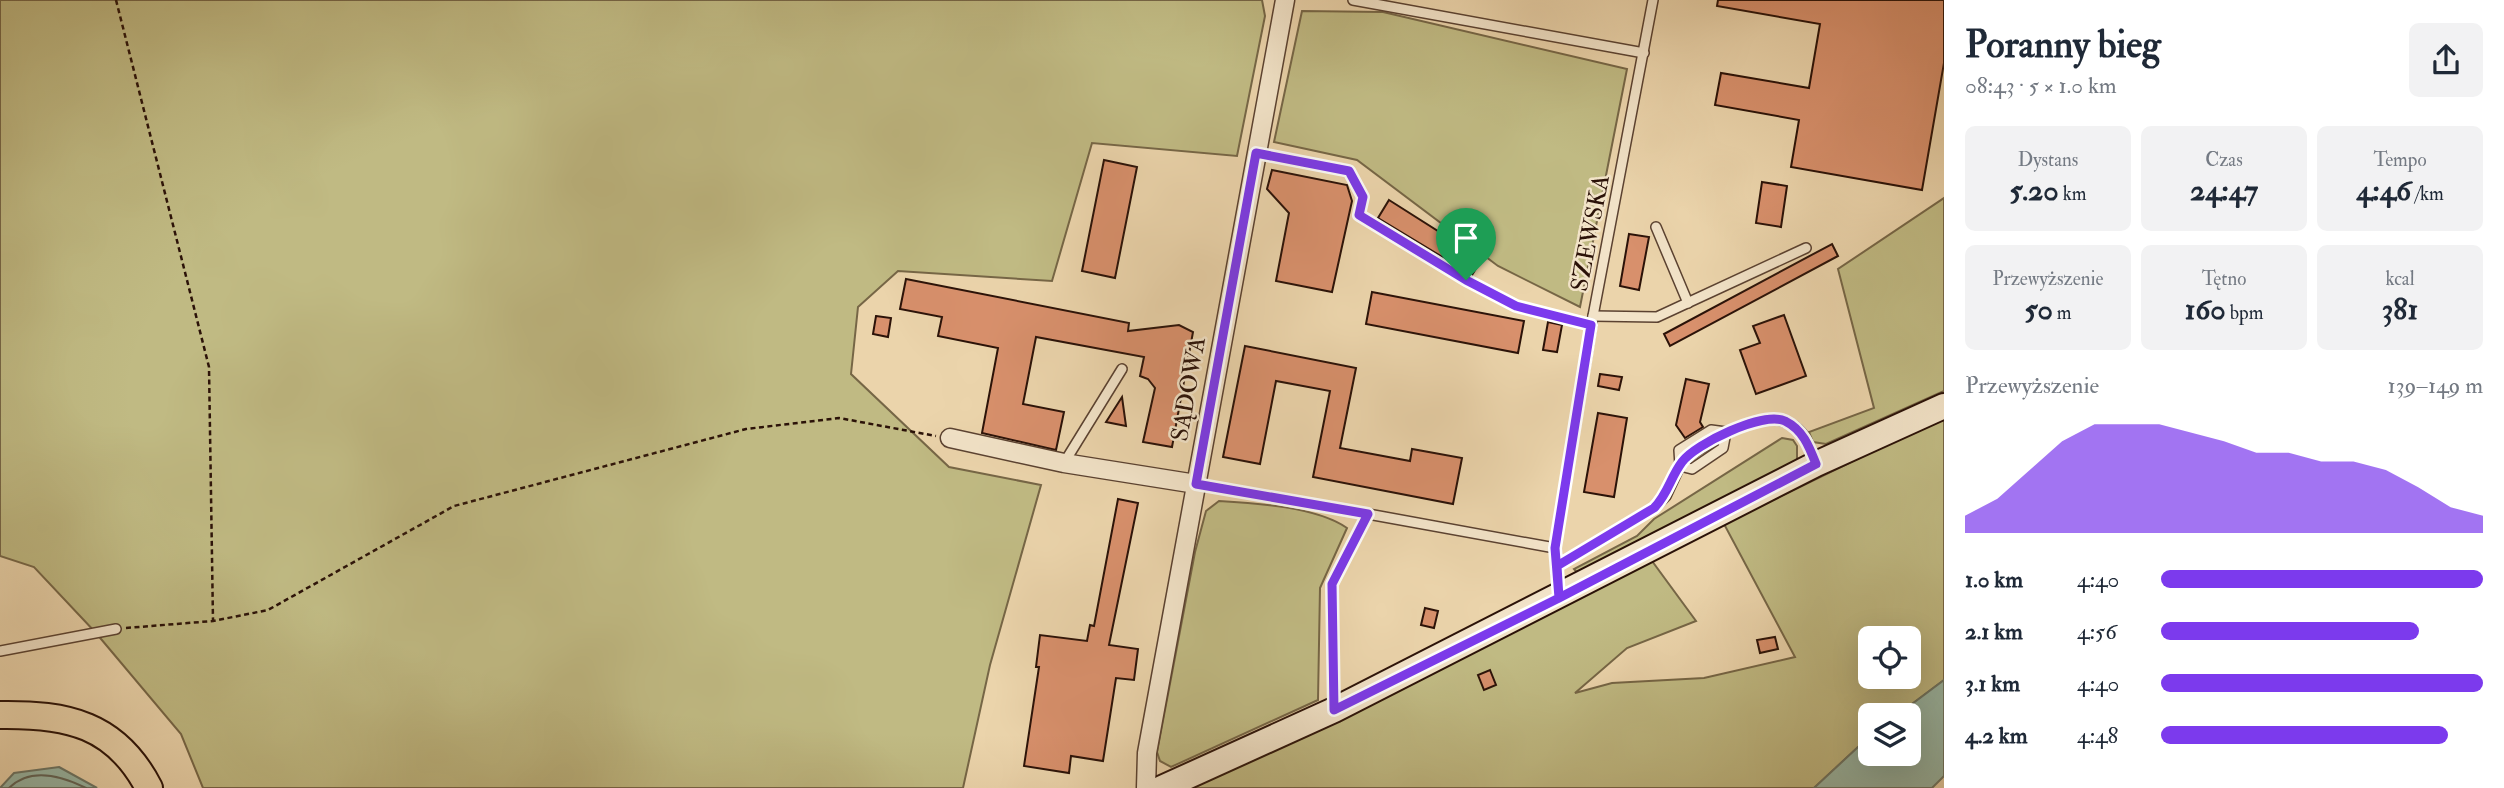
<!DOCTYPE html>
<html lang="pl">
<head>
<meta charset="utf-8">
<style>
	:root { --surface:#fff; --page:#f2f2f3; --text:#1f2937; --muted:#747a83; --accent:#7c3aed }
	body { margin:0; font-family:"IM FELL Double Pica",serif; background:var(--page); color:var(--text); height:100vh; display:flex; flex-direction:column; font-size:26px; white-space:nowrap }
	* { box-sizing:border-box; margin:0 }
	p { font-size:23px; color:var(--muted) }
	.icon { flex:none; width:38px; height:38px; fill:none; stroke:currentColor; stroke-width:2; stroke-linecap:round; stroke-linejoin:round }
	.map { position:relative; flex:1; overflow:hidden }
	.sheet { display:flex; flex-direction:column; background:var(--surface); width:560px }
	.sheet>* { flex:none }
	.tools { position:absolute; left:1858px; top:626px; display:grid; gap:14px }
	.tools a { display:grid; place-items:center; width:63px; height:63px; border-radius:10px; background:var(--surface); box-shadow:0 7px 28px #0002; font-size:35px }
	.pin { position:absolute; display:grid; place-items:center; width:60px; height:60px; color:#fff; margin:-72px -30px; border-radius:50% 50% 50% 0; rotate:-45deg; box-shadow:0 0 7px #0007 }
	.pin .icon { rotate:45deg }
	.round { display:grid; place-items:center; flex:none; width:74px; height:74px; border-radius:10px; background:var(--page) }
	.summary { display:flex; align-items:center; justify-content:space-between; height:119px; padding:0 21px }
	h1 { font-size:38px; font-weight:700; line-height:52px }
	.metrics { display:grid; grid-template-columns:repeat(3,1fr); gap:10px; height:119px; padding:7px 21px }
	.metrics div { display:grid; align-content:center; border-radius:10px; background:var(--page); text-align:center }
	.metrics b { font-size:30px; font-weight:700 }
	.metrics small { font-size:19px; font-weight:400 }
	.metrics p { font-size:19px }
	.chart { height:196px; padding:14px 21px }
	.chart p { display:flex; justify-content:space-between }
	.chart svg { width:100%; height:126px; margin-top:7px; fill:var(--accent); opacity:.7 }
	ul { padding:0 21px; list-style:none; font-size:23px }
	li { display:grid; grid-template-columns:112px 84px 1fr; align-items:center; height:52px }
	li i { height:18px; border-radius:9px; background:var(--accent) }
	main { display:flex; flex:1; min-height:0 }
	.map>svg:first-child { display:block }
</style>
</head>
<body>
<main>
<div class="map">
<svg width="1944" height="788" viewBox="0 0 1944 788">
	<rect width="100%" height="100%" fill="#ebd4ab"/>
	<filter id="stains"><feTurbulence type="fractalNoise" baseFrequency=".00286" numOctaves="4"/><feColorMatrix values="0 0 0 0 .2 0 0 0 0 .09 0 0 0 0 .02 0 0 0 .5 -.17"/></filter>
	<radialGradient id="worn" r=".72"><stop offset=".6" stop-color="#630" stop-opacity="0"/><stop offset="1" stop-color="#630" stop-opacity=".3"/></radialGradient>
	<g fill="#c0ba83" stroke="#766646" stroke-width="2" fill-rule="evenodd">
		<polygon points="0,0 1262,0 1265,16 1237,156 1092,143 1052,281 898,271 858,307 851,374 949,467 1041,485 990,665 963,788 203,788 181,734 96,633 34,567 0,556"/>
		<polygon points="1302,11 1383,12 1627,69 1580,307 1498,266 1357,160 1274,142"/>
		<polygon points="1944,198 1944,391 1826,444 1813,442 1809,432 1874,408 1838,269"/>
		<path d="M1944 417V680L1896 716H1871V735L1814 788H1191L1652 561 1696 621 1627 648 1575 693 1612 683 1704 678 1795 657 1724 524ZM1871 639H1909V677H1871Z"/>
		<polygon points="1782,438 1793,440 1797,446 1797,462 1579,575 1574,569 1637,536 1654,519"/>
		<path d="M1219 501C1255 503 1317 507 1347 528L1320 588 1318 700 1171 767 1160 761 1157 752 1195 552 1206 511Z"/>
	</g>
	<g fill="#98b8a7" stroke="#6c7667" stroke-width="2">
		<polygon points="1944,680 1944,776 1932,788 1814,788 1871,735 1871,754 1909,754 1909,716 1896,716"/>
		<polygon points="59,767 97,788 0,788 14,773"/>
	</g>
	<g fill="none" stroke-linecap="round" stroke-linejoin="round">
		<path stroke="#626558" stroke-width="2" d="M9 788C31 766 62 776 86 788"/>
	</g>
	<g fill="#d8906c" stroke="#2b1208" stroke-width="2">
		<polygon points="1718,0 1944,0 1944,63 1922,190 1791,167 1799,120 1715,105 1721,73 1809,88 1820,24 1717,6"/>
		<polygon points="1104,160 1137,167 1115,278 1082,271"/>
		<polygon points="1272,170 1347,185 1352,201 1332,292 1276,281 1289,213 1267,189"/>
		<polygon points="1762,182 1787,186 1781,227 1756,223"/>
		<polygon points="1389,200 1482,259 1472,275 1378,218"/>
		<polygon points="1629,234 1649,237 1639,290 1620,286"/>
		<polygon points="1832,244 1838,256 1670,346 1664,334"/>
		<polygon points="906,279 1129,323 1128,331 1179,325 1193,332 1172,447 1143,442 1155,388 1148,379 1140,376 1144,357 1036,337 1023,404 1064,412 1056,450 982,433 998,348 938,336 942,317 900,309"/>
		<polygon points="1372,292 1524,321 1518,353 1366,324"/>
		<polygon points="1784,315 1806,376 1756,394 1740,350 1760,343 1753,326"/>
		<polygon points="876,316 891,318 888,337 873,334"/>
		<polygon points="1548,322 1562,325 1557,352 1543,350"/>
		<polygon points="1245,346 1356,368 1340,448 1410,461 1412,449 1462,458 1453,504 1313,477 1330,391 1276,381 1260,464 1223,457"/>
		<polygon points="1600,374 1622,377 1619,390 1598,386"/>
		<polygon points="1686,379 1709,384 1700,422 1703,427 1685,438 1676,425"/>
		<polygon points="1122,397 1126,426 1106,422"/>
		<polygon points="1598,413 1627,418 1614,497 1584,492"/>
		<polygon points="1118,499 1138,503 1109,645 1138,649 1134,680 1116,678 1103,761 1071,756 1069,773 1024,766 1039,667 1036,667 1040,635 1087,641 1090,625 1094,626"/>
		<polygon points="1425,608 1438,611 1434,628 1421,625"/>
		<polygon points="1775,637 1778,649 1760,653 1757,640"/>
		<polygon points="1490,670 1496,685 1484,690 1478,675"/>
	</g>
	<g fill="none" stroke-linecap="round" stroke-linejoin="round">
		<g stroke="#5b4231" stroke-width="12">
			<g id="service">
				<polyline points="1353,0 1644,53"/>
				<polyline points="1256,153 1349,171 1363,197 1359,215 1466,280 1516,306 1591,325"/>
				<polyline points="1656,227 1688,303"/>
				<polyline points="1593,316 1657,317 1806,248"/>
				<polyline points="1064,463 1122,369"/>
				<polyline points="1196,484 1368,514"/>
				<path d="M1557 566 1654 508 1666 496 1680 466 1692 469 1723 448 1726 432 1711 430 1679 450 1680 466 1683 460C1712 441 1775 395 1804 436 1809 443 1812 453 1815 461"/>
				<polyline points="1558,593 1555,548 1593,316 1653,0"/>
				<polyline points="0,651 116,629"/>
				<polyline points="1334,708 1332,584 1368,514 1555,548"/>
			</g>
		</g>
		<g stroke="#5b4231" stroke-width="21">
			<g id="minor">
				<polyline points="950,438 1064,463 1196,484"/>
				<polyline points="1146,788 1147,753 1285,0"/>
			</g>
		</g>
		<g stroke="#2b1208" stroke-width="28">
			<polyline id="secondary" points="1162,788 1334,710 1816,464 1944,406"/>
		</g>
		<g stroke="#2b1208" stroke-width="30">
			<path id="primary" d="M0 715C67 714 116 724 149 788"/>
		</g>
		<g stroke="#2b1208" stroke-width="2.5" stroke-dasharray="5 3.5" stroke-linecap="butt">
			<polyline points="116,0 209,367 213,621"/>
			<polyline points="126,628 213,621 268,610 454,506 746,429 839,418 936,436"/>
		</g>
		<use href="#service" stroke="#f2e3c8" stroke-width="9"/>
		<use href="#minor" stroke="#f2e3c8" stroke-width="18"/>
		<use href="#secondary" stroke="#f2e3c8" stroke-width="24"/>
		<use href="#primary" stroke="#ebd4ab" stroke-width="26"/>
	</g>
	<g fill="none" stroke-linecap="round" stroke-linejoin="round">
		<g stroke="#fff" stroke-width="14">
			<path id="route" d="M1466 280 1359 215 1363 197 1349 171 1256 153 1196 484 1368 514 1332 584 1334 710 1559 598 1557 566 1654 508C1668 494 1670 478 1682 462 1695 444 1763 411 1785 421 1803 430 1809 446 1816 464L1559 598 1555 548 1591 325 1516 306 1466 280"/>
		</g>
		<use href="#route" stroke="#7c3aed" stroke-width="9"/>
	</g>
	<g text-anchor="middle" stroke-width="5" stroke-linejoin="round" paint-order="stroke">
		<g font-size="24" fill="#2b1208" stroke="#f2e3c8">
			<text transform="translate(1590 233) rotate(-79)" y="8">SZEWSKA</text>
			<text transform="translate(1188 389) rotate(-80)" y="8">SĄDOWA</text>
		</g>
	</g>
	<rect width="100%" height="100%" filter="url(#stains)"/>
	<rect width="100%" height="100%" fill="url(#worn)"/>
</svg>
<div class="tools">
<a><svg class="icon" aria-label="locate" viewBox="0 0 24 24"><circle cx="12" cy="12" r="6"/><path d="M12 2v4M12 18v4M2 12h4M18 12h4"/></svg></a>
<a><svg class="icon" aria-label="layers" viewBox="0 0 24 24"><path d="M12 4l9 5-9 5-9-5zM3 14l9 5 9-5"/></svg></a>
</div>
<div class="pin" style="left:1466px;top:280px;background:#1e9e55"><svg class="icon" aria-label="arrive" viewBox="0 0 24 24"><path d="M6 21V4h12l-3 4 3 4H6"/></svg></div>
</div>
<section class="sheet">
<div class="summary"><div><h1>Poranny bieg</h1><p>08:43 · 5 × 1.0 km</p></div><a class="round"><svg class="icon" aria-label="share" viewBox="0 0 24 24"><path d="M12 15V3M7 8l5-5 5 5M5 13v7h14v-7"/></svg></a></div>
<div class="metrics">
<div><p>Dystans</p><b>5.20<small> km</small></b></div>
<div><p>Czas</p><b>24:47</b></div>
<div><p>Tempo</p><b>4:46<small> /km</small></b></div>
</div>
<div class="metrics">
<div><p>Przewyższenie</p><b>50<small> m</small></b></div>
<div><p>Tętno</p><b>160<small> bpm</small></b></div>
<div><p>kcal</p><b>381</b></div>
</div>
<div class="chart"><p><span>Przewyższenie</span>139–149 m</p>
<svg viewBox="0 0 160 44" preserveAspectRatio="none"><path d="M0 44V38L10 32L20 22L30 12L40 6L50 6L60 6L70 9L80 12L90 16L100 16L110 19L120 19L130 22L140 28L150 35L160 38V44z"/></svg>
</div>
<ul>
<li><b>1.0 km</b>4:40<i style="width:100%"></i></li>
<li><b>2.1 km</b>4:56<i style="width:80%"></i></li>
<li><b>3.1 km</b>4:40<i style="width:100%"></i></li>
<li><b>4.2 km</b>4:48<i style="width:89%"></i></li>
</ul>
</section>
</main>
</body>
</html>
